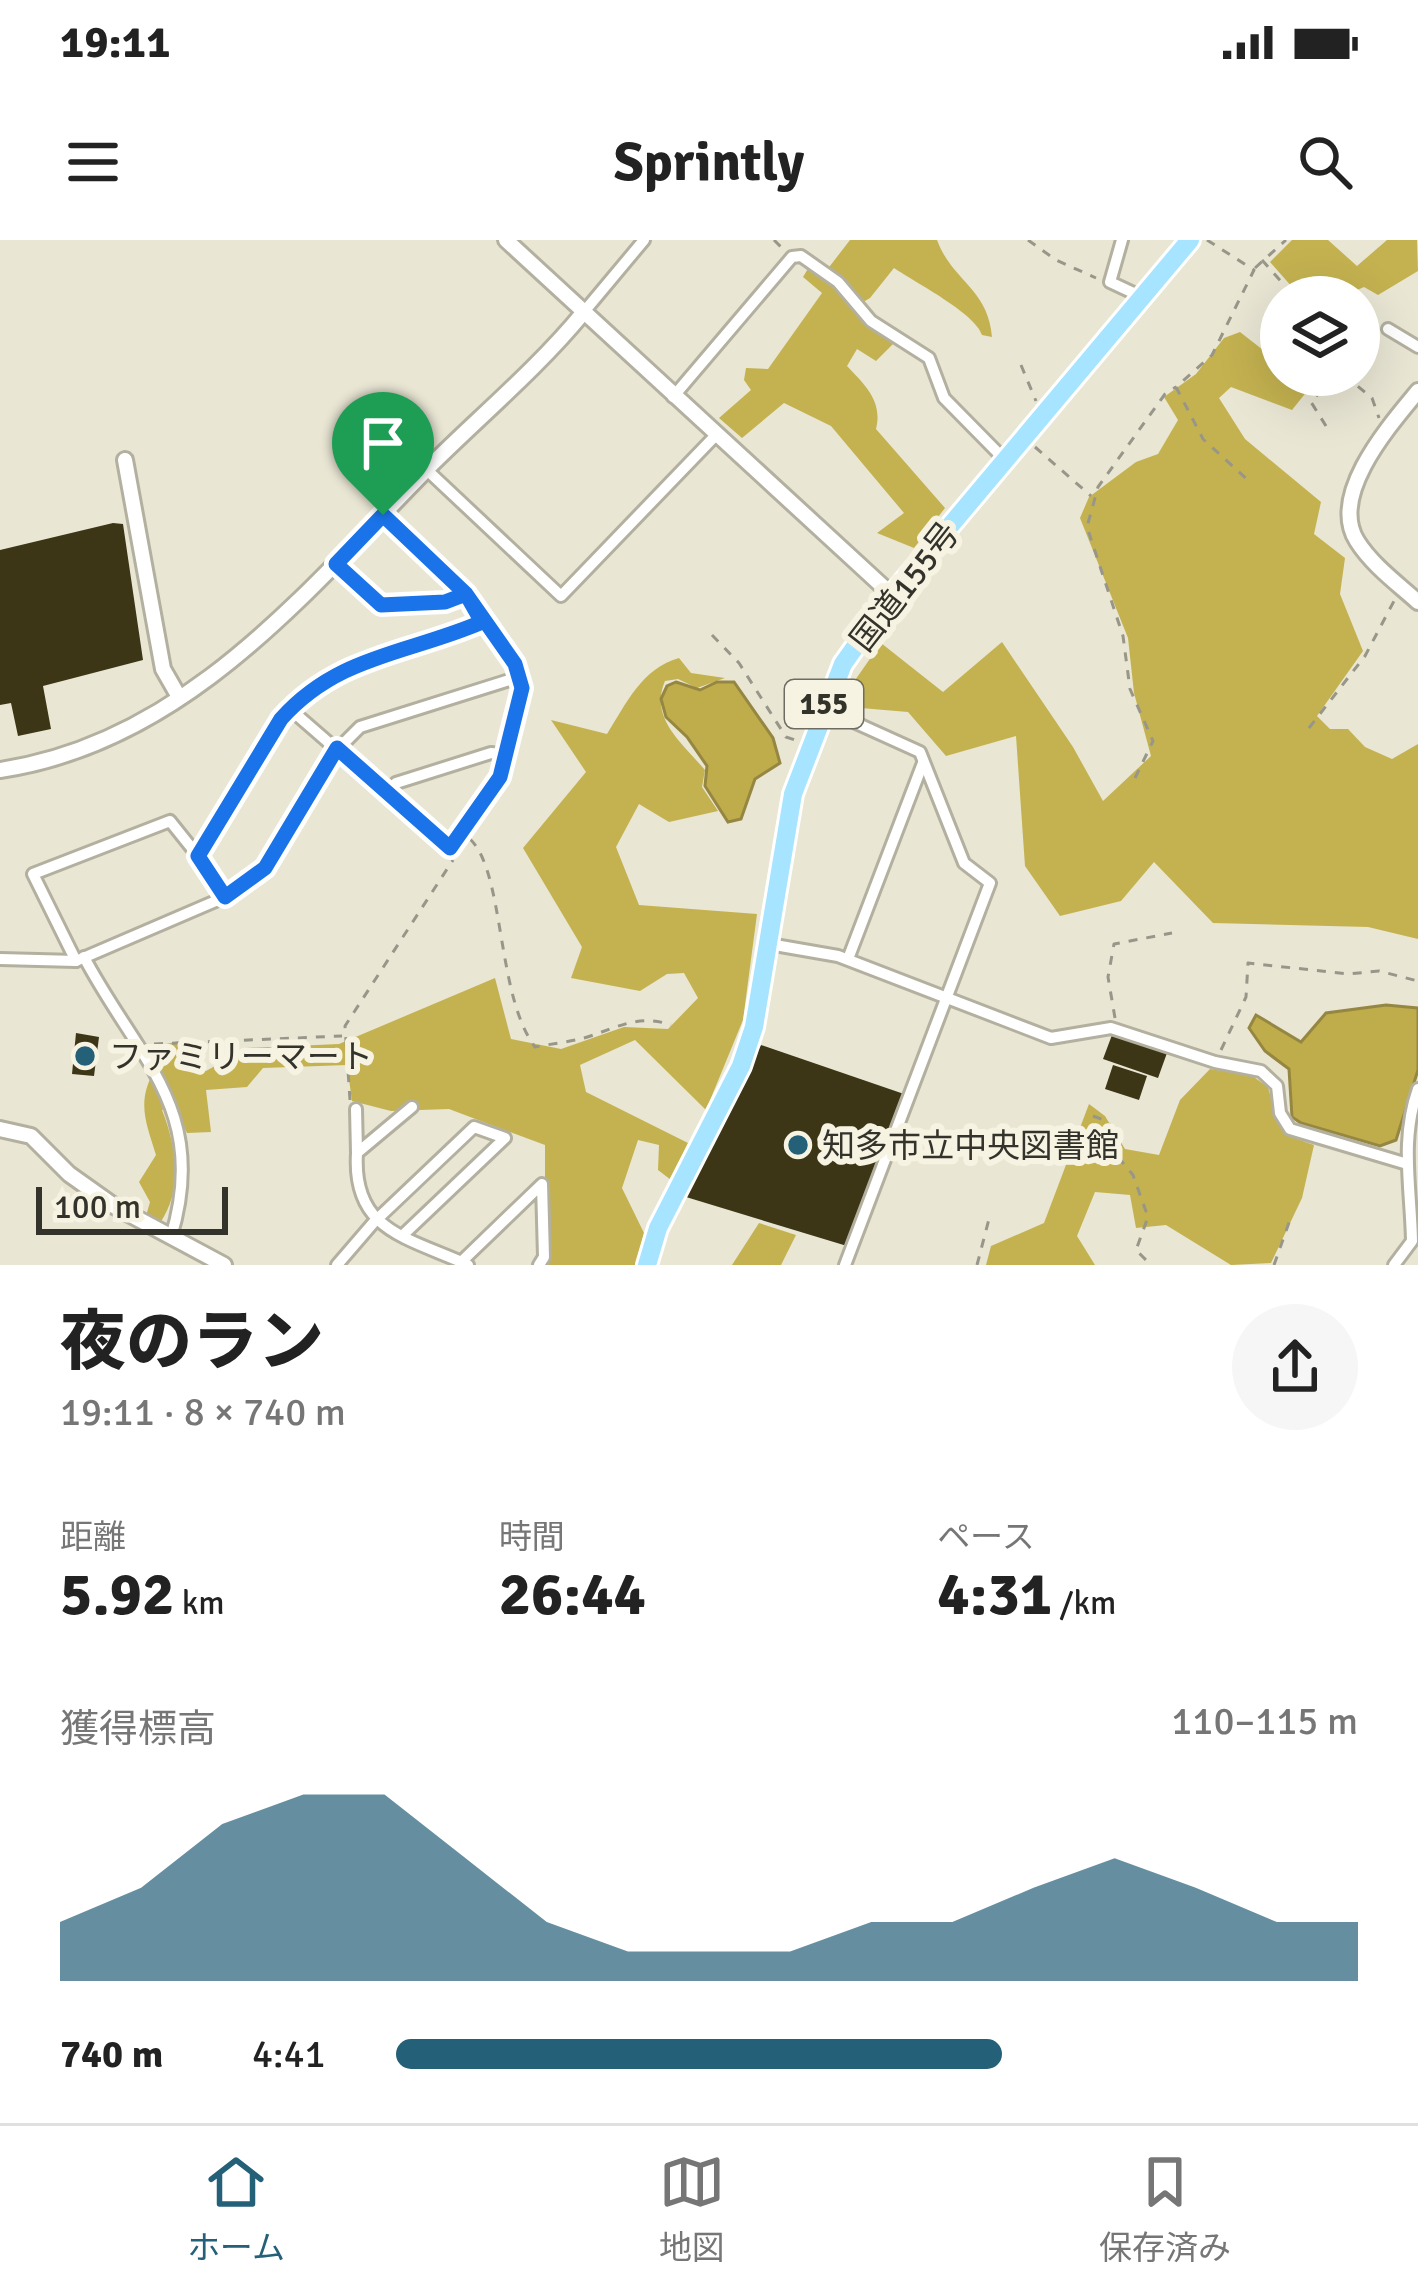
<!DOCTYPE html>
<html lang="ja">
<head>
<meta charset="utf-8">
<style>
	:root { --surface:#fff; --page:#f6f6f6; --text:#222; --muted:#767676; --line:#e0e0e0; --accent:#246078 }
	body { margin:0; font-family:Signika,"Noto Sans JP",sans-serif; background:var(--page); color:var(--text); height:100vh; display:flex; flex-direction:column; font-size:45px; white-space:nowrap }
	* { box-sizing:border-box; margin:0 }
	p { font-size:39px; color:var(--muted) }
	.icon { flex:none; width:66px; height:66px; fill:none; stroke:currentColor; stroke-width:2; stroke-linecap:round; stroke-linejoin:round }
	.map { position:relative; height:1025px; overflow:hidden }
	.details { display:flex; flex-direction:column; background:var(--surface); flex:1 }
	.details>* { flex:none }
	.tools { position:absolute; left:1260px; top:36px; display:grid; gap:24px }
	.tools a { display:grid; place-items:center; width:120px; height:120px; border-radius:50%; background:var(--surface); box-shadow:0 12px 48px #0002; font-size:60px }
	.scale { position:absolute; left:36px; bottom:30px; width:192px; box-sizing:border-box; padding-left:12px; border:6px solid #33322b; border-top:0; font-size:33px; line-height:42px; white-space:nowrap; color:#33322b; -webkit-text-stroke:9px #f6f3e2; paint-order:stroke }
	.pin { position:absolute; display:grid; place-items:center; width:102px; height:102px; color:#fff; margin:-123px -51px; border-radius:50% 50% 50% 0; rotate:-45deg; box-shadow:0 0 12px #0007 }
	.pin .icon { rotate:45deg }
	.round { display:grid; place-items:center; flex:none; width:126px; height:126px; border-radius:63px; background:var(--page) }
	.head { display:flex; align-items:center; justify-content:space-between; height:204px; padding:0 60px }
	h1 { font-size:66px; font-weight:800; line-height:90px }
	.stats { display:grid; grid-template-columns:repeat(3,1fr); gap:18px; height:204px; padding:12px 60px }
	.stats div { display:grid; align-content:center }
	.stats b { font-size:60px; font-weight:800 }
	.stats small { font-size:33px; font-weight:400 }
	.stats p { font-size:33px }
	.chart { height:336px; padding:24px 60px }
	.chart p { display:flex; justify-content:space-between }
	.chart svg { width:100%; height:216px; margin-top:12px; fill:var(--accent); opacity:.7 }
	ul { padding:0 60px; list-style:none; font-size:39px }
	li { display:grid; grid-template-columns:192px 144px 1fr; align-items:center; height:90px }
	li i { height:30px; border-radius:15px; background:var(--accent) }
	.status { display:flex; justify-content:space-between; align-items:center; height:84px; padding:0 60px; background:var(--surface); direction:ltr }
	.status svg { height:33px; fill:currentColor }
	header { display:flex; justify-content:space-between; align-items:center; height:156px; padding:0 60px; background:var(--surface); font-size:54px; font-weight:800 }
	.tabs { display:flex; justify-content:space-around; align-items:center; height:168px; border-top:3px solid var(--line); background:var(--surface); font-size:33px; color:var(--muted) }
	.tabs a { display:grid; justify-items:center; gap:6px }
	.tabs .current { color:var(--accent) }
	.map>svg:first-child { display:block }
</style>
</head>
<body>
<div class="status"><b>19:11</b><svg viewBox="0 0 49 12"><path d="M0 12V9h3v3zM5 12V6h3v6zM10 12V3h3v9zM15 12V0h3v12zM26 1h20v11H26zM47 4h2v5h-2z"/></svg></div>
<header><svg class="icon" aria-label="menu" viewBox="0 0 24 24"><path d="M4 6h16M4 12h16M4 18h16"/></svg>Sprintly<svg class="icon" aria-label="search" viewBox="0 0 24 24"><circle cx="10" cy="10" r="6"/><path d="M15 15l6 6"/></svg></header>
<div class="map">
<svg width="1418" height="1025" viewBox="0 0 1418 1025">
	<rect width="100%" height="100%" fill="#e9e6d4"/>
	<g fill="#c4b250">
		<path d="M850 0H937C952 41 988 48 992 97L982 95C975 73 916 43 894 28L870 58 853 68 894 103 876 121 857 109 847 126C865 145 883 161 876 189L945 268 914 308 877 293 904 273 831 186 784 163 742 198 719 178 751 150 744 140 746 128 768 129 822 53 803 37 809 27 823 35Z"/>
		<polygon points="1292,0 1328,0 1357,26 1387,0 1417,0 1418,31 1378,55 1364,47 1355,51 1333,41 1318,57 1301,57 1270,22"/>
		<polygon points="1240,92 1281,124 1281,135 1292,135 1308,150 1292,170 1231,147 1219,158 1245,199 1321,262 1314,294 1345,318 1340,354 1363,411 1317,476 1330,489 1348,489 1365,507 1392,519 1418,504 1418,699 1368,687 1213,683 1154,622 1121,661 1060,676 1025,626 1016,496 946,516 908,472 837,466 881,403 943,452 1002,402 1073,507 1103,561 1151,516 1134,453 1128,398 1080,278 1089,257 1136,222 1158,214 1178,180 1164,157 1196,134 1224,98"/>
		<path d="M679 418 691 433 725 438 697 448 678 439 665 441C649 478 682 503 705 530L702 547 718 571 669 582 639 564 616 607 639 665 757 674 743 780 706 870 635 800 580 825 586 852 688 903 671 940 658 930 659 905 638 900 622 948 644 993 636 1025H545V905L449 869 391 871 352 861 347 825 263 828 247 847 206 850 211 892 187 893 173 864 162 870C176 906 184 948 160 983L146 976 150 962 139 942 156 915C146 883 136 861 155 830L144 809 184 800 206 831 247 808 339 804 495 738 511 799 561 809 624 787 668 789 698 758 684 733 667 734 640 751 571 738 582 707 523 608 586 532 551 480 607 494C626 464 642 428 679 418Z"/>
		<path d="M1210 829 1251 835 1268 847C1279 886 1273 891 1314 905L1302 958 1271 1023 1231 1025 1166 985 1136 988 1130 955 1095 952 1077 996 1095 1025H986L991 1006 1044 983 1089 864 1105 876 1125 909 1159 915 1180 860Z"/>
		<polygon points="759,983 796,995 781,1025 732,1025"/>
	</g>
	<g fill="#bfac4a" stroke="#958741" stroke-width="3">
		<polygon points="676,442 700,450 717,442 734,442 773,498 780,523 755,539 741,579 728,582 705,546 707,526 687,497 666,477 661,459 667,446"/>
		<polygon points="1386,765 1418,768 1418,830 1396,900 1380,906 1301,883 1292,877 1289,829 1265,811 1249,788 1256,775 1301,802 1326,773"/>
	</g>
	<g fill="#3c3617">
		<polygon points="113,283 123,284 143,420 43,446 51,489 18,496 11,463 0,465 0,310"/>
		<polygon points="76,793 99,797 94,836 72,834"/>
		<polygon points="1112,795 1167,813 1158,838 1103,819"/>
		<polygon points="761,805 904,854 847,1006 686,957"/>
		<polygon points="1113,825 1147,836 1139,860 1105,849"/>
	</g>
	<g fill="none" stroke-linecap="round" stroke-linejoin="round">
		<g stroke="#b3b0a0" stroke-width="16">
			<g id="minor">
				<polyline points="1122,0 1110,42 1142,57"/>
				<polyline points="583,73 644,0"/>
				<polyline points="1388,89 1418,107"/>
				<polyline points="673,157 792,17 801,16 838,42 871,81 929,118 944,158 1006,221"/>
				<polyline points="427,230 561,356 717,194"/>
				<polyline points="336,324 381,365 445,362 466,354"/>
				<polyline points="290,469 450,608 500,537 522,448 515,424 466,354 383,275"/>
				<polyline points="825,469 920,512 964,623 990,643 845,1025"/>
				<polyline points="387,552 396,543 491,513 508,515"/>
				<polyline points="198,616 225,657"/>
				<polyline points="769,704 838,716 1051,798 1111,788 1215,822 1261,831 1277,846 1280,873 1290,889 1404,923"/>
				<path d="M84 717C137 818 210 870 171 997"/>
				<polyline points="0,719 76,721 225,657 265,628 329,518 360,487 519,437"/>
				<polyline points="848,719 923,523"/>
				<path d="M76 721 33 634 170 581 198 616C240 548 275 461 350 425 391 405 440 401 482 382"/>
				<path d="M412 867 357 913C352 991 407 997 468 1025"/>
				<polyline points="356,869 357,913"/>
				<polyline points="461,1022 542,944 544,1017 539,1025"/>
				<polyline points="337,1025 374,982 474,887 505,898 403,995"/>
				<path d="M1394 1025 1412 1001C1411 948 1400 900 1418 849"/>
			</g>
		</g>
		<g stroke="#b3b0a0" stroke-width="20">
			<g id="tertiary">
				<polyline points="506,0 892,355"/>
				<path d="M1418 151C1390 185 1328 255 1357 301 1372 325 1398 344 1418 362"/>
				<polyline points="125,220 163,429 179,457"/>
				<path d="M0 530C184 503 305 353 427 229 479 177 537 129 583 73"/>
				<polyline points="0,889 31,896 69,934 114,966 224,1025"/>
			</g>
		</g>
		<g stroke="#fff" stroke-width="24">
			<polyline id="trunk" points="647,1025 658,988 741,826 754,787 793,554 843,424 892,355 1190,0"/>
		</g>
		<g stroke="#989689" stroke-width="3" stroke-dasharray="9 9" stroke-linecap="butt">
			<polyline points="774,0 783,9"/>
			<polyline points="1028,0 1056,20 1096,38"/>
			<polyline points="1207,0 1254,30 1212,115 1176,147 1203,199 1251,243"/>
			<polyline points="1262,20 1295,57"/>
			<polyline points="1255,28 1286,0"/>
			<polyline points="1021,125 1036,161"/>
			<polyline points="1344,135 1372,158 1379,178"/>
			<polyline points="1326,186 1311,162 1335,135"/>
			<polyline points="1035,207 1091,256"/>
			<polyline points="712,395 739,423 786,497 795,500"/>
			<polyline points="1309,488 1365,416 1394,361"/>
			<polyline points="1135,538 1153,501 1130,449 1123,396 1087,287 1098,247 1165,154 1176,147"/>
			<path d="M470 599C505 632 496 755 535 807 550 804 569 802 584 798 615 789 637 773 671 785"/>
			<polyline points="1115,778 1108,737 1114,704 1172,693"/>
			<polyline points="154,804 342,796"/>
			<polyline points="1221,810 1246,757 1248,723 1348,734 1379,731 1418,741"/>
			<polyline points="350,860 345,786 453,620"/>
			<polyline points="1093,876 1109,882 1114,912 1133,935 1148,977 1136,1010 1151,1025"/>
			<polyline points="977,1025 989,979"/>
			<polyline points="1274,1025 1291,977"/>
		</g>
		<use href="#minor" stroke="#fff" stroke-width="10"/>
		<use href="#tertiary" stroke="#fff" stroke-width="14"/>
		<use href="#trunk" stroke="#a6e4ff" stroke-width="18"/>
	</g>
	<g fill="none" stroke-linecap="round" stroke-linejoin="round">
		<g stroke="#fff" stroke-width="24">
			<path id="route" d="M383 275 336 324 381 365 445 362 466 354 482 382C408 414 338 415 281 479L198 616 225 657 265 628 337 508 450 608 500 537 522 448 515 424 466 354 383 275"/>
		</g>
		<use href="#route" stroke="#1a73e8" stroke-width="15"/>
	</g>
	<g fill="#246078" stroke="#f6f3e2" stroke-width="4.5">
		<circle cx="85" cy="816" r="12"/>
		<circle cx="798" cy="905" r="12"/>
	</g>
	<g text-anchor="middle" stroke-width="12" stroke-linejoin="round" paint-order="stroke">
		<rect fill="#f6f3e2" stroke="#6e6c62" stroke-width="3" x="785" y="440" width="78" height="48" rx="9"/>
		<g font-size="30" font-weight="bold" fill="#33322b">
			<text x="824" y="474">155</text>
		</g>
		<g font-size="33" fill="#33322b" stroke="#f6f3e2">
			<text transform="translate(904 346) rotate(-52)" y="12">国道155号</text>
		</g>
		<g font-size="33" fill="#33322b" stroke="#f6f3e2" text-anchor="start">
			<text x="109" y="828">ファミリーマート</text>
			<text x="822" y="917">知多市立中央図書館</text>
		</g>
	</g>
</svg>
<div class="tools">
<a><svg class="icon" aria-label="layers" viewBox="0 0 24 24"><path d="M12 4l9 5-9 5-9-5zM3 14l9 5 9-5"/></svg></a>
</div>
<div class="scale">100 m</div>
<div class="pin" style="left:383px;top:275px;background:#1e9e55"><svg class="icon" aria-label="arrive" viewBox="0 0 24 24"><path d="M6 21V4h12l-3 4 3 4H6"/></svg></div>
</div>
<section class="details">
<div class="head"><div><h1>夜のラン</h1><p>19:11 · 8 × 740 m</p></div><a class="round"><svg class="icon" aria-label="share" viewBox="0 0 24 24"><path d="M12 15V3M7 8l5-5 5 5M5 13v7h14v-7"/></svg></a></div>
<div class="stats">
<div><p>距離</p><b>5.92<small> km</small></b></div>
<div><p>時間</p><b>26:44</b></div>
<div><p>ペース</p><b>4:31<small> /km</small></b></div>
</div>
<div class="chart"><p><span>獲得標高</span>110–115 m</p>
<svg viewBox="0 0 160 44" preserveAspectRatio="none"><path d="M0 44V32L10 25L20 12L30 6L40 6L50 19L60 32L70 38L80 38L90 38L100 32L110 32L120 25L130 19L140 25L150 32L160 32V44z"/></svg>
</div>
<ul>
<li><b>740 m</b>4:41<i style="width:63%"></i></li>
</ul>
</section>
<nav class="tabs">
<a class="current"><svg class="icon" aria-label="home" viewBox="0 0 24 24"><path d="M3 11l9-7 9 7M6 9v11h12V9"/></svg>ホーム</a>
<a><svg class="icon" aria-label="map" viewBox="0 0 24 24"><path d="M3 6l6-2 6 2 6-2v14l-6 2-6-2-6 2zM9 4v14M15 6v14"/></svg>地図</a>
<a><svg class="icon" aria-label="saved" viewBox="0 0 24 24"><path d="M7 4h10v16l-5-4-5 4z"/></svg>保存済み</a>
</nav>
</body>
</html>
